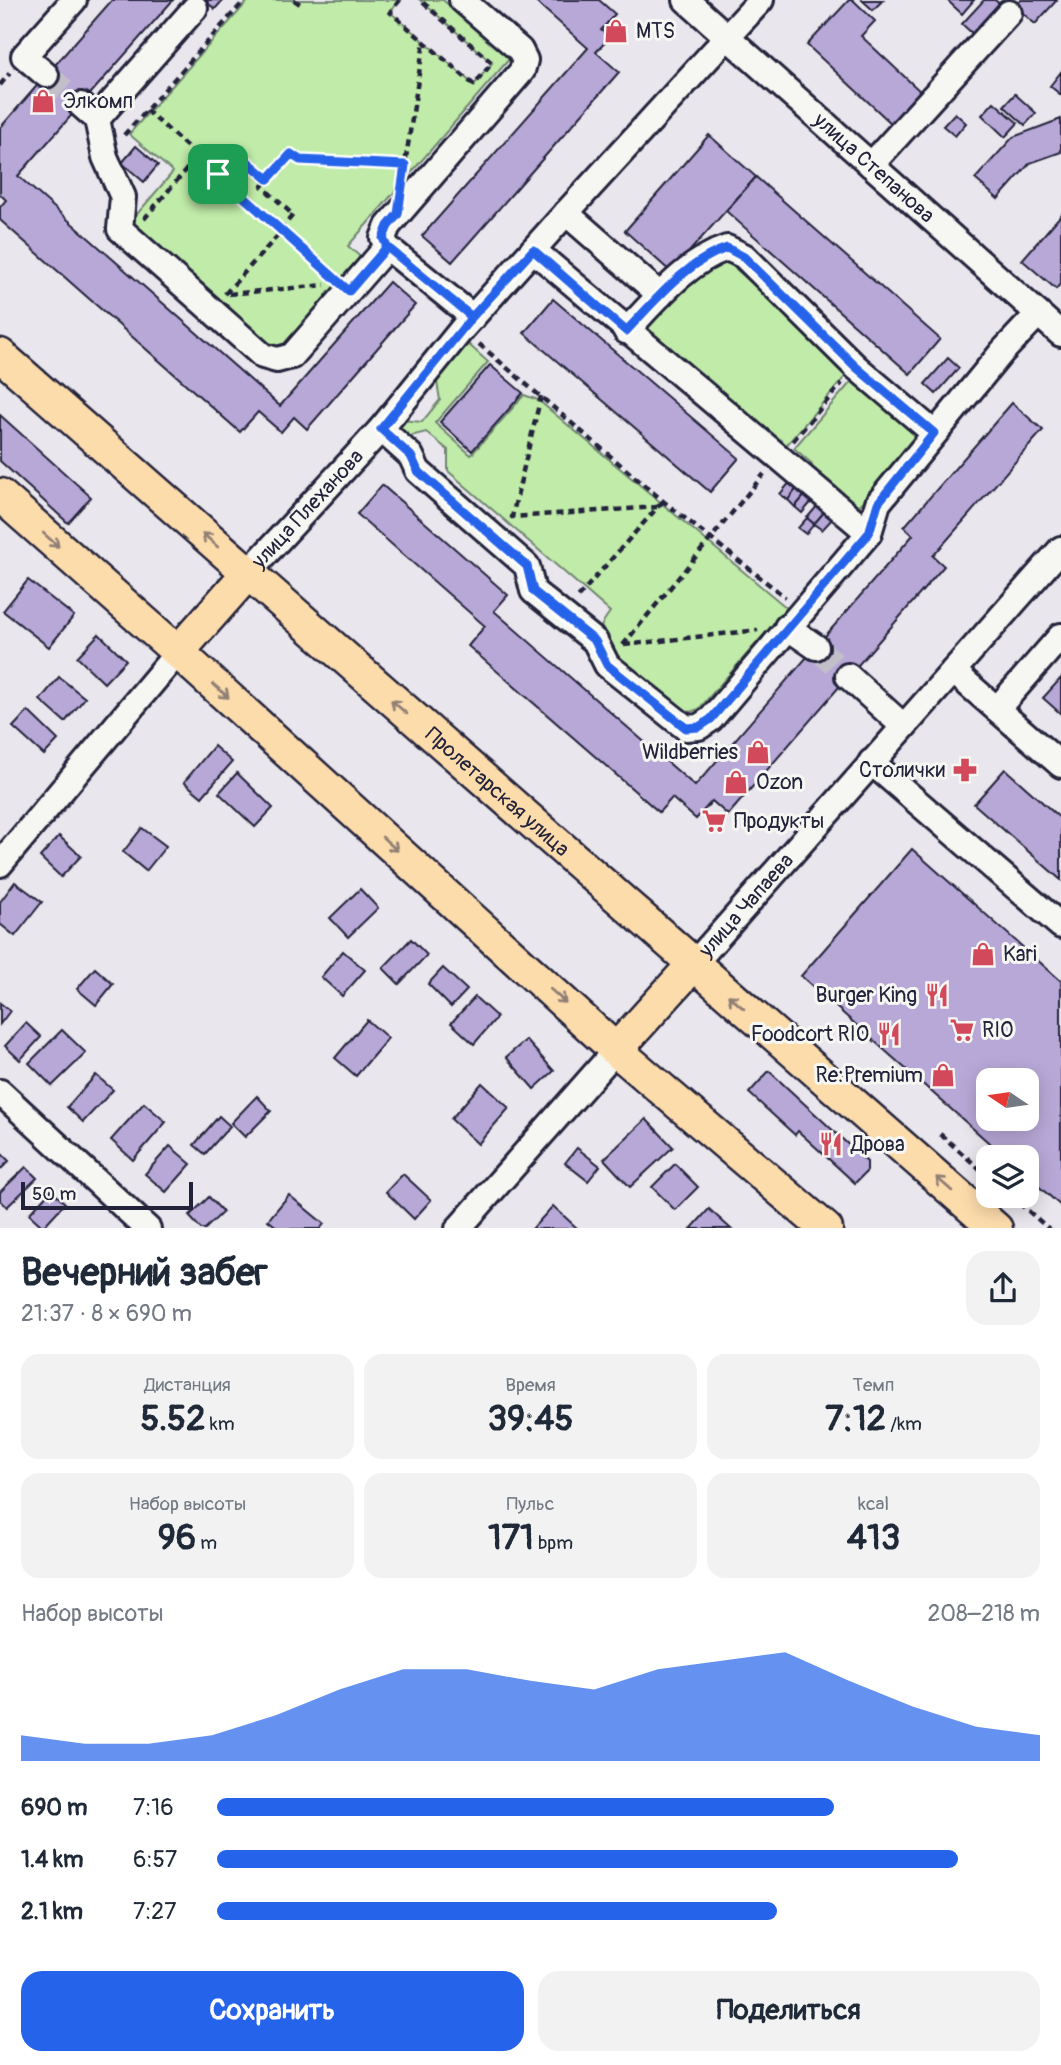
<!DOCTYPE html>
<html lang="ru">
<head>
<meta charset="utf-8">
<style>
	:root { --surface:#fff; --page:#f2f2f3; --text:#1f2937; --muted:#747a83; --accent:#2563eb }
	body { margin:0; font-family:Pangolin,sans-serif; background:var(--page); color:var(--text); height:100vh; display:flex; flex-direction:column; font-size:26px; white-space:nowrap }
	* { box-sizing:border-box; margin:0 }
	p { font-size:23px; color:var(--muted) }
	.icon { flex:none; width:38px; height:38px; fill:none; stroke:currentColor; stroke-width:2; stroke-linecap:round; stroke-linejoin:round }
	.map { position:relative; height:1228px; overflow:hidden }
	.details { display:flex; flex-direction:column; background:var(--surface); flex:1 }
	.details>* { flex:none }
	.needle { width:46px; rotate:283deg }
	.controls { position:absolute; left:976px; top:1068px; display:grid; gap:14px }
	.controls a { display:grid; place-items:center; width:63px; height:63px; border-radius:14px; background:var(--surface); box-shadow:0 4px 18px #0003; font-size:35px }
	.scale { position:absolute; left:21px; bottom:18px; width:172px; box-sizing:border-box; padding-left:7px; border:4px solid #22223b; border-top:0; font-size:19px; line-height:24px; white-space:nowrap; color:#22223b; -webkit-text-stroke:5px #f6f6f2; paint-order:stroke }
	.pin { position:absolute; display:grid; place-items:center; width:60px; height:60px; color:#fff; margin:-30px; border-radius:14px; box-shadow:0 4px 10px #0006 }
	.round { display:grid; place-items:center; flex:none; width:74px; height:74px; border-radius:21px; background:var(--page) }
	.head { display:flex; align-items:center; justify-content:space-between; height:119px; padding:0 21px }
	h1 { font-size:38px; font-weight:800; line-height:52px }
	.stats { display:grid; grid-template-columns:repeat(3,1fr); gap:10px; height:119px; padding:7px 21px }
	.stats div { display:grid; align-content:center; border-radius:18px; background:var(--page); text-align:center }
	.stats b { font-size:35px; font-weight:800 }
	.stats small { font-size:19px; font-weight:400 }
	.stats p { font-size:19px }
	.chart { height:196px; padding:14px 21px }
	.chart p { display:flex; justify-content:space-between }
	.chart svg { width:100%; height:126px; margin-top:7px; fill:var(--accent); opacity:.7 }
	.action { display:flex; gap:14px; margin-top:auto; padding:14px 21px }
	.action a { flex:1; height:80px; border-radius:21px; background:var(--accent); color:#fff; font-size:28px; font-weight:800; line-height:80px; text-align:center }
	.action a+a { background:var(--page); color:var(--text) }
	ul { padding:0 21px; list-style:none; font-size:23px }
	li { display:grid; grid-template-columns:112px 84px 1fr; align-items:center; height:52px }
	li i { height:18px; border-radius:9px; background:var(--accent) }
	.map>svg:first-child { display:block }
</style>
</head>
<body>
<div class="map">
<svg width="1061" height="1229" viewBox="0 0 1061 1229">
	<rect width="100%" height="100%" fill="#eae6ed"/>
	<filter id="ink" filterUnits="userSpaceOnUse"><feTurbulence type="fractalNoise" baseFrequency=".0143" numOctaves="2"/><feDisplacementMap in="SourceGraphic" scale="14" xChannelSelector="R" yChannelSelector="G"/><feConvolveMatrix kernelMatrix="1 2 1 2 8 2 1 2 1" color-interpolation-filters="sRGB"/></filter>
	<g filter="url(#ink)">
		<g fill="#c0eba8" stroke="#718672" stroke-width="2">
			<polygon points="249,0 400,0 390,12 474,85 492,63 420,0 443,0 510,58 348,246 366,262 287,351 274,351 132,228 131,221 173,172 129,134"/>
			<polygon points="721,256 851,370 784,448 652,335 648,327 650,319"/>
			<path d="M467 343 488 362 435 423 471 455 524 395 538 400 787 608 699 709 690 712 682 710 606 646C597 631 600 625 610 612L448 471V450L426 432 407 437 395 427 401 420 422 422 440 400 436 376Z"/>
			<polygon points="857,375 916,426 919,440 859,506 850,504 811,471 812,464 794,448"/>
		</g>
		<g fill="#b8a8d8" stroke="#22223b" stroke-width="2" fill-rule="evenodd">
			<polygon points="112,0 173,0 18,176 280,406 389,282 415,305 307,429 294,417 281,432 258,412 240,432 0,220 0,207 6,200 0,194 0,128"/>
			<polygon points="204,0 223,0 215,9"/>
			<polygon points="534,0 599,0 615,14 601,30 610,37 596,52 619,72 452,262 422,236 588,48"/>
			<polygon points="849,0 853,0 875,21 861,36 922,93 893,125 807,45"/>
			<polygon points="862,0 883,0 873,10"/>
			<polygon points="947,0 974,0 962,14"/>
			<polygon points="984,0 995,0 1002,6 975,36 962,24"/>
			<polygon points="1021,0 1057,0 1035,24 1015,6"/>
			<polygon points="1061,72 1061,95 1050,86"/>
			<polygon points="1015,94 1036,113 1025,125 1004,106"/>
			<polygon points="994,102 1018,123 1005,137 982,115"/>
			<polygon points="955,113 966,123 955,136 943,126"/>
			<polygon points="1061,119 1061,152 1030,163 998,199 975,179 1013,137"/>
			<polygon points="709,135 756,177 671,272 625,231"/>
			<polygon points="136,146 158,165 144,182 122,163"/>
			<polygon points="756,177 940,339 910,374 726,211"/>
			<polygon points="1061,215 1061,283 1056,289 1022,260"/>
			<polygon points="553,299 739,458 710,492 524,333"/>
			<polygon points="948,358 959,368 936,394 925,384"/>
			<polygon points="490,365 523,393 472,451 440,422"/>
			<polygon points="1012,403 1043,430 933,556 944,566 728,815 712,801 696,819 672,798 659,812 468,646 485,626 357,514 382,485 508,595 494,611 695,786 913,535 904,527"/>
			<polygon points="0,415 91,497 68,523 0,461"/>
			<polygon points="791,481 798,487 788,500 780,494"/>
			<polygon points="798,487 806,494 795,507 788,500"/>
			<polygon points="806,494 813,500 802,513 795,507"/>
			<polygon points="818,505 825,511 814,524 807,518"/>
			<polygon points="825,511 833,518 822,530 814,524"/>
			<polygon points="807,518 814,524 806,534 798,528"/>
			<polygon points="28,580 74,616 49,647 3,611"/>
			<polygon points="99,634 126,660 104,683 77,657"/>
			<polygon points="59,677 85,698 65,722 40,700"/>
			<polygon points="1061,678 1061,714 1043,698"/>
			<polygon points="28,711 58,740 44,755 13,727"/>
			<polygon points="214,746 232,762 202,797 184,782"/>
			<polygon points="1005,769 1061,819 1061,880 974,804"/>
			<polygon points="237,773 273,808 255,827 219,793"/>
			<polygon points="142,828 166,846 146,871 123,852"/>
			<polygon points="59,836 81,856 61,877 40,857"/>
			<path d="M912 849 1061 981V1206L1027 1176V1157H1005L801 976ZM989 1080H1027V1118H989Z"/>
			<polygon points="15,882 42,902 15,936 0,924 0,902"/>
			<polygon points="360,889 378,908 348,937 330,918"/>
			<polygon points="411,939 427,955 399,984 383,968"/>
			<polygon points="343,951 365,970 342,996 321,977"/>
			<polygon points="95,968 113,984 96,1005 77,989"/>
			<polygon points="443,968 467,990 451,1007 428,984"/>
			<polygon points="475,997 497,1017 474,1044 451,1023"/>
			<polygon points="0,1003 10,1011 0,1024"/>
			<polygon points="367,1020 388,1038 356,1076 335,1058"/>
			<polygon points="26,1023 41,1037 20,1060 5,1046"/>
			<polygon points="62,1030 86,1053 52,1086 29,1063"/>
			<polygon points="526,1040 554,1071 534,1089 506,1057"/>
			<polygon points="769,1071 867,1162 867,1171 855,1183 798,1131 795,1135 749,1093"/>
			<polygon points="96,1075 113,1090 83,1122 67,1107"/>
			<polygon points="482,1083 509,1108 478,1144 451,1119"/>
			<polygon points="257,1096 271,1111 245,1137 231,1123"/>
			<polygon points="144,1103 166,1122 133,1160 111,1140"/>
			<polygon points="219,1116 230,1126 205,1154 194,1145"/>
			<polygon points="646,1119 673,1147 630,1187 604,1159"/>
			<polygon points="170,1146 191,1164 166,1192 145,1174"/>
			<polygon points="577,1148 600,1166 588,1181 565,1163"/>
			<polygon points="0,1152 9,1161 0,1170"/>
			<polygon points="675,1164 698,1187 675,1210 652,1187"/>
			<polygon points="26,1167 37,1178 7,1207 0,1200 0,1192"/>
			<polygon points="403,1174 431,1200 414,1219 386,1192"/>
			<polygon points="51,1190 65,1203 43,1227 29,1214"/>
			<polygon points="289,1195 324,1224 320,1229 279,1229 268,1220"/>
			<polygon points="209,1197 223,1212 205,1229 201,1229 189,1216"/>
			<polygon points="553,1206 578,1229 532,1229"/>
			<polygon points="709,1209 731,1229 691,1229"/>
		</g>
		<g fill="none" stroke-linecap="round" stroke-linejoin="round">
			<g stroke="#c2bfc9" stroke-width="24" stroke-dasharray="24 12" stroke-linecap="butt">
				<polyline points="46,75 81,105"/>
				<polyline points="816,647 848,676"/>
			</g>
			<g stroke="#22223b" stroke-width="30">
				<g id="minor">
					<polyline points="462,0 520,50 525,60 522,71 388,226 383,238 387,247 473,317"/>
					<path id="s1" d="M686 0 1061 334"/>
					<polyline points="46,75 24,56 74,0"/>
					<polyline points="81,105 97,119 105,157 123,197 120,229 263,356 277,360 292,356 387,247"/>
					<polyline points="97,119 195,8"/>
					<polyline points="871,165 1009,13"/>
					<polyline points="566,213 660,295"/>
					<polyline points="533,250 869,533"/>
					<path d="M626 331C655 301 687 261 727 248L744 256 856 367 934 433"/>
					<polyline points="381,429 411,456 418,471 527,566 533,591 595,641 607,665 686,728 699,727 711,719 869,533 878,503 1002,352 1038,314"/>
					<path id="s2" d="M247 574 381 429 462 329 566 213 761 0"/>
					<polyline points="787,627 816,647"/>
					<polyline points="953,671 1061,765"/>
					<polyline points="848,676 903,726"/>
					<polyline points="997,709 1061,636"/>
					<polyline points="871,762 1061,926"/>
					<polyline points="0,864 178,652"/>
					<path id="s3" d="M693 965 1061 549"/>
					<polyline points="0,1092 148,1229"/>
					<polyline points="458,1229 616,1050"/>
				</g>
			</g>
			<g stroke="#22223b" stroke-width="37">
				<g id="major">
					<path id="s4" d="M0 355 996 1229"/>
					<polyline points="0,495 178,652 616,1050 826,1229"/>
					<polyline points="178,652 247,574"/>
					<polyline points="616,1050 693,965"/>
				</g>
			</g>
			<g stroke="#22223b" stroke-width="4.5" stroke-dasharray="7 5" stroke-linecap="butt">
				<polyline points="294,0 300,4"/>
				<polyline points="400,0 390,12 474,85 492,63 420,0"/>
				<polyline points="0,85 10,73"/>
				<polyline points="146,110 333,277"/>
				<polyline points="124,135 245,0"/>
				<polyline points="287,151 300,160 405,165"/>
				<polyline points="404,171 424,41"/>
				<polyline points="218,174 236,152 268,179"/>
				<polyline points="144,219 198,156"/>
				<polyline points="280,230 293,215 262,186 291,154"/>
				<polyline points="225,294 282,231"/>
				<polyline points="229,294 325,285"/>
				<polyline points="479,344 663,501 785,597"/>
				<polyline points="541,396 512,517 657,507"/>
				<polyline points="793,441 842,383"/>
				<polyline points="578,597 663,501"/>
				<polyline points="623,645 764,474"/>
				<polyline points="624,645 758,630"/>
				<polyline points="940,1134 989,1177"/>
				<polyline points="1010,1195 1049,1229"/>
			</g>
			<use href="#minor" stroke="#f6f6f2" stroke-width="24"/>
			<use href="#major" stroke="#fddcac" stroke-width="32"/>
		</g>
		<defs><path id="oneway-shaft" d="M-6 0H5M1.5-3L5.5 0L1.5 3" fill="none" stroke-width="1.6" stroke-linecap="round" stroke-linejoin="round" transform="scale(1.75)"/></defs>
		<g stroke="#907f74">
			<use href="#oneway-shaft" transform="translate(51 540) rotate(42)"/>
			<use href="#oneway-shaft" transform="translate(210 540) rotate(-138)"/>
			<use href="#oneway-shaft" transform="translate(221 691) rotate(42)"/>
			<use href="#oneway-shaft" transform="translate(399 707) rotate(-139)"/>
			<use href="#oneway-shaft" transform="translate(390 844) rotate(42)"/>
			<use href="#oneway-shaft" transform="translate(558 996) rotate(42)"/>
			<use href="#oneway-shaft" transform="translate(736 1002) rotate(-139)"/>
			<use href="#oneway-shaft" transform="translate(944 1184) rotate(-139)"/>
		</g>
	</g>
	<g fill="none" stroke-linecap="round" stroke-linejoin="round" filter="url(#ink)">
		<g stroke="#fff" stroke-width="14">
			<path id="route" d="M218 174 349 291 387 247 472 317 381 429 411 456 418 471 527 566 533 591 595 641 607 665 686 728 699 727 711 719 869 533 878 503 934 433 856 367 744 257 727 248C687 261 655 301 626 331L533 250 472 317 387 247 383 238 388 226 398 214 405 165 300 160 291 154 268 179 236 152 218 174"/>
		</g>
		<use href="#route" stroke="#2563eb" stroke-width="9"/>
	</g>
	<defs>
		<g id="shop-bare" transform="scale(1.89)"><path d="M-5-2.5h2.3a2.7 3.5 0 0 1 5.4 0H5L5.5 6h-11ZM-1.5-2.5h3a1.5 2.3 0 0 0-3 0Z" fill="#d1495b" stroke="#f6f6f2" stroke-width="2.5" paint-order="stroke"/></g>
		<g id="pharmacy-bare" transform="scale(1.89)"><path d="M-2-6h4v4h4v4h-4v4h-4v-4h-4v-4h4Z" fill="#d1495b" stroke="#f6f6f2" stroke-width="2.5" paint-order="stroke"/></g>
		<g id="supermarket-bare" transform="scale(1.89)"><path d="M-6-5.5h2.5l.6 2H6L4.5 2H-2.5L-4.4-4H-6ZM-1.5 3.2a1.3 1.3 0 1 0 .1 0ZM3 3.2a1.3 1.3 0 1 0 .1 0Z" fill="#d1495b" stroke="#f6f6f2" stroke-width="2.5" paint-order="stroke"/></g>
		<g id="restaurant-bare" transform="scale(1.89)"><path d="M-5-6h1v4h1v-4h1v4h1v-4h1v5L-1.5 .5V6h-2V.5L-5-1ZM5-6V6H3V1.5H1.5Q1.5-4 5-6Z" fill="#d1495b" stroke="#f6f6f2" stroke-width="2.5" paint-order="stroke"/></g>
	</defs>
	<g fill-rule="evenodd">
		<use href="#shop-bare" x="616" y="31"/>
		<use href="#shop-bare" x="43" y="101"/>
		<use href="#shop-bare" x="758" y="752"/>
		<use href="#pharmacy-bare" x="965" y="770"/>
		<use href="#shop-bare" x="736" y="782"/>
		<use href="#supermarket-bare" x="714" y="821"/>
		<use href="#shop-bare" x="983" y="954"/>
		<use href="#restaurant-bare" x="937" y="995"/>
		<use href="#supermarket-bare" x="962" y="1030"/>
		<use href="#restaurant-bare" x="889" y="1034"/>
		<use href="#shop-bare" x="943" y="1075"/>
		<use href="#restaurant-bare" x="831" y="1144"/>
	</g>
	<g text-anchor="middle" stroke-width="6" stroke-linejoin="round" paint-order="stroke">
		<g font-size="21" fill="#22223b" stroke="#f6f6f2" text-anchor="start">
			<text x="636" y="38">MTS</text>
			<text x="63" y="108">Элкомп</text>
			<text x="738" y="759" text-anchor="end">Wildberries</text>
			<text x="945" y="777" text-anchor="end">Столички</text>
			<text x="756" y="789">Ozon</text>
			<text x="734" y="828">Продукты</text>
			<text x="1003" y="961">Kari</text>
			<text x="917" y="1002" text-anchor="end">Burger King</text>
			<text x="982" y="1037">RIO</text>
			<text x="869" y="1041" text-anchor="end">Foodcort RIO</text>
			<text x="923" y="1082" text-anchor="end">Re:Premium</text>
			<text x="851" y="1151">Дрова</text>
		</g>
		<g font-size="21" fill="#22223b" stroke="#f6f6f2">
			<text dy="7" stroke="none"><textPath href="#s1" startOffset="252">улица Степанова</textPath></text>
			<text dy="7" stroke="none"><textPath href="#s2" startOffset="89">улица Плеханова</textPath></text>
			<text dy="7" stroke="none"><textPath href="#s4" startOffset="662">Пролетарская улица</textPath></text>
			<text dy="7" stroke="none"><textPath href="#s3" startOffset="80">улица Чапаева</textPath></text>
		</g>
	</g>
</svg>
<div class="controls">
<a><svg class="needle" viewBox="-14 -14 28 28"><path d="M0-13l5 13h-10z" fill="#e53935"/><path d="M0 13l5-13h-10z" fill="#747a83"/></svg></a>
<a><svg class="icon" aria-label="layers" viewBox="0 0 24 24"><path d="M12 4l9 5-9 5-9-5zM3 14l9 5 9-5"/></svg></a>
</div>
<div class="scale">50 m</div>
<div class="pin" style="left:218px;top:174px;background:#1e9e55"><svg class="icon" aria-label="arrive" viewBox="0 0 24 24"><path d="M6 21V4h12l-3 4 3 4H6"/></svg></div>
</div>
<section class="details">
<div class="head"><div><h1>Вечерний забег</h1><p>21:37 · 8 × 690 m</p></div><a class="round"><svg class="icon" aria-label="share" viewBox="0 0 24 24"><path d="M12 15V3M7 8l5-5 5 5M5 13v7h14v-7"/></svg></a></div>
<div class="stats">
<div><p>Дистанция</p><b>5.52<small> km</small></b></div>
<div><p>Время</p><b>39:45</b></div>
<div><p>Темп</p><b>7:12<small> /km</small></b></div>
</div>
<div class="stats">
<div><p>Набор высоты</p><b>96<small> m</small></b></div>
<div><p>Пульс</p><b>171<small> bpm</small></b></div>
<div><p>kcal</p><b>413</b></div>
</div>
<div class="chart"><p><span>Набор высоты</span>208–218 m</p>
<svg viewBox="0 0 160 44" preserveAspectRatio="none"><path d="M0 44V35L10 38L20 38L30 35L40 28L50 19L60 12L70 12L80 16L90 19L100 12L110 9L120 6L130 16L140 25L150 32L160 35V44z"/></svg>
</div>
<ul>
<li><b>690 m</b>7:16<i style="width:75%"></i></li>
<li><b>1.4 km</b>6:57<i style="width:90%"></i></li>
<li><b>2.1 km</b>7:27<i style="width:68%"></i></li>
</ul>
<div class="action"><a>Сохранить</a><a>Поделиться</a></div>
</section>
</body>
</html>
